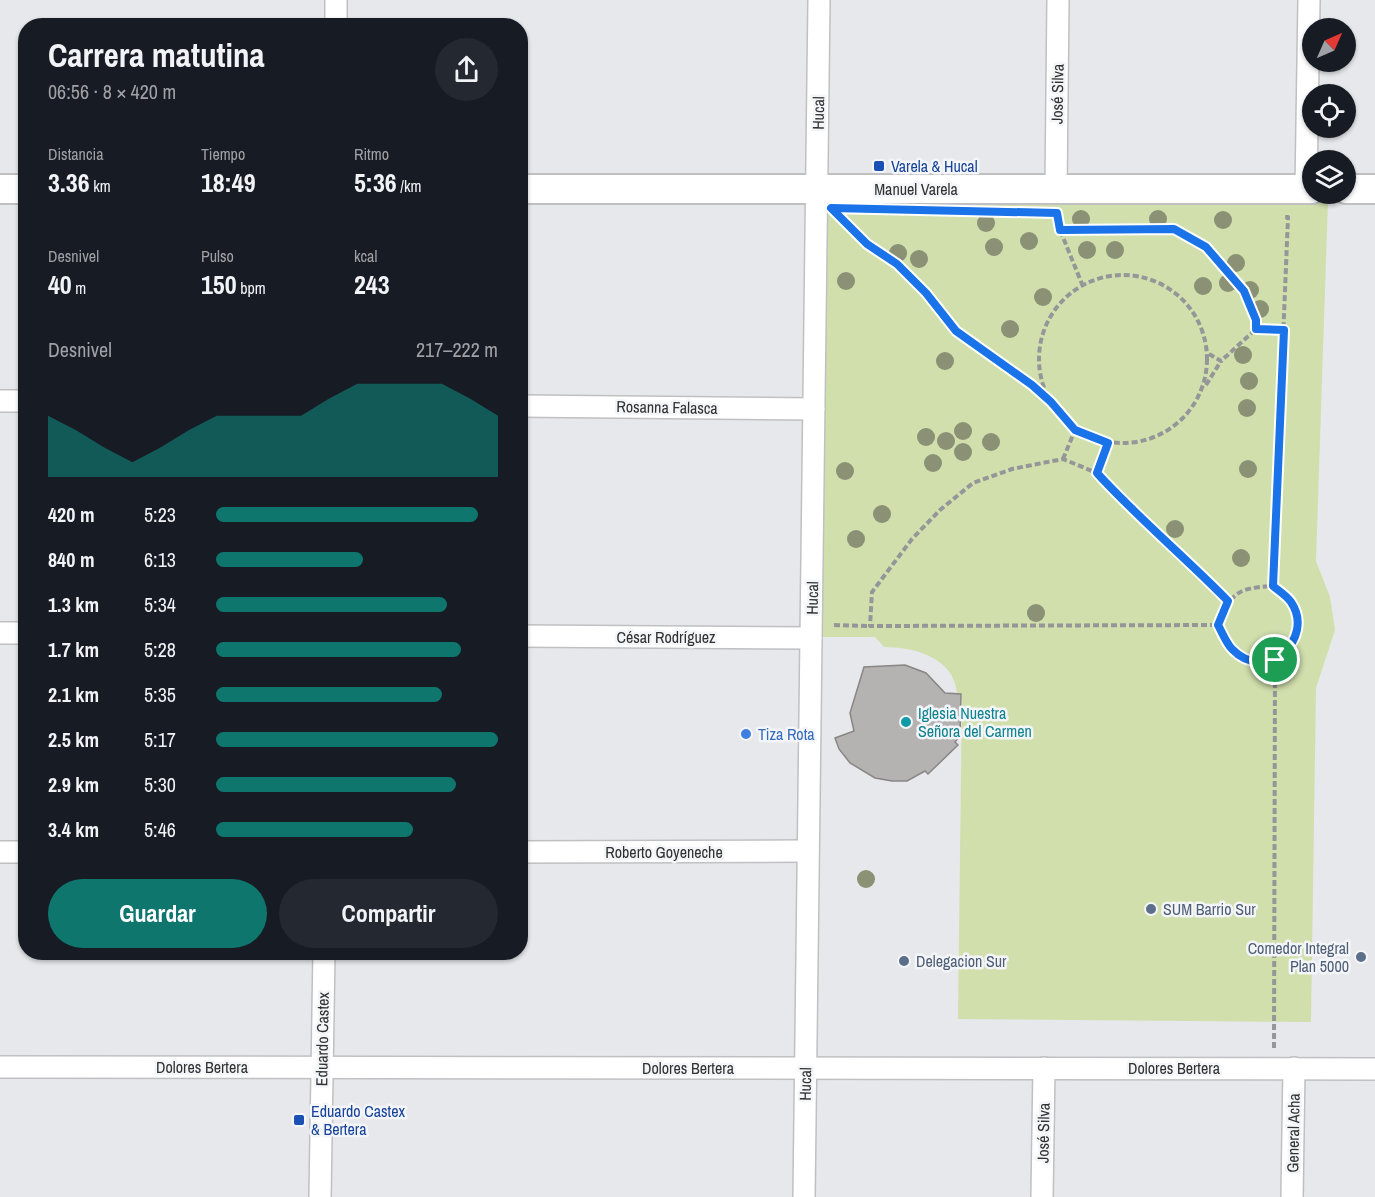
<!DOCTYPE html>
<html lang="es">
<head>
<meta charset="utf-8">
<style>
	:root { --surface:#171b24; --page:#242831; --text:#f1f3f6; --muted:#9ea1a6; --accent:#0f766e }
	body { margin:0; font-family:"Archivo Narrow",sans-serif; background:var(--page); color:var(--text); height:100vh; display:flex; flex-direction:column; font-size:22px; white-space:nowrap }
	* { box-sizing:border-box; margin:0 }
	p { font-size:20px; color:var(--muted) }
	.icon { flex:none; width:33px; height:33px; fill:none; stroke:currentColor; stroke-width:2; stroke-linecap:round; stroke-linejoin:round }
	.map { position:relative; flex:1; overflow:hidden }
	.sheet { position:absolute; left:18px; top:18px; width:510px; height:942px; display:flex; flex-direction:column; background:var(--surface); border-radius:24px; box-shadow:0 2px 4px #0004 }
	.sheet>* { flex:none }
	.needle { width:39px; rotate:45deg }
	.fabs { position:absolute; left:1302px; top:18px; display:grid; gap:12px }
	.fabs a { display:grid; place-items:center; width:54px; height:54px; border-radius:50%; background:var(--surface); box-shadow:0 2px 4px #0004; font-size:30px }
	.pin { position:absolute; display:grid; place-items:center; width:51px; height:51px; color:#fff; margin:-26px; border:3px solid #fff; border-radius:50%; box-shadow:0 2px 6px #0007 }
	.round { display:grid; place-items:center; flex:none; width:63px; height:63px; border-radius:32px; background:var(--page) }
	.overview { display:flex; align-items:center; justify-content:space-between; height:102px; padding:0 30px }
	h1 { font-size:33px; font-weight:800; line-height:45px }
	.stats { display:grid; grid-template-columns:repeat(3,1fr); gap:9px; height:102px; padding:6px 30px }
	.stats div { display:grid; align-content:center }
	.stats b { font-size:26px; font-weight:800 }
	.stats small { font-size:16px; font-weight:400 }
	.stats p { font-size:16px }
	.chart { height:168px; padding:12px 30px }
	.chart p { display:flex; justify-content:space-between }
	.chart svg { width:100%; height:108px; margin-top:6px; fill:var(--accent); opacity:.7 }
	.primary-button { display:flex; gap:12px; margin-top:auto; padding:12px 30px }
	.primary-button a { flex:1; height:69px; border-radius:36px; background:var(--accent); color:#fff; font-size:24px; font-weight:800; line-height:69px; text-align:center }
	.primary-button a+a { background:var(--page); color:var(--text) }
	ul { padding:0 30px; list-style:none; font-size:20px }
	li { display:grid; grid-template-columns:96px 72px 1fr; align-items:center; height:45px }
	li i { height:15px; border-radius:8px; background:var(--accent) }
	.map>svg:first-child { display:block }
</style>
</head>
<body>
<div class="map">
<svg width="1375" height="1197" viewBox="0 0 1375 1197">
	<rect width="100%" height="100%" fill="#e7e8eb"/>
	<path fill="#d1dfad" d="M819 197 1328 200 1316 561 1330 597 1335 630 1316 688 1311 1022 958 1019 962 694 957 693C954 658 915 647 884 647L875 637H815Z"/>
	<polygon fill="#b5b2b2" stroke="#898685" stroke-width="1.5" points="905,665 926,673 945,693 961,694 960,736 955,742 958,745 928,774 925,771 907,781 892,781 875,778 850,763 839,749 835,738 854,731 850,713 864,667"/>
	<g fill="none" stroke-linecap="round" stroke-linejoin="round">
		<g stroke="#c0c0c3" stroke-width="24">
			<g id="street">
				<polyline points="336,26 336,0"/>
				<polyline points="1056,189 1058,0"/>
				<polyline points="1306,189 1309,0"/>
				<polyline points="0,401 26,401"/>
				<polyline points="520,406 814,409"/>
				<polyline points="0,633 26,633"/>
				<polyline points="520,636 811,638"/>
				<polyline points="0,852 26,852"/>
				<polyline points="520,852 808,851"/>
				<polyline points="0,1067 1375,1069"/>
				<polyline points="320,1197 324,952"/>
				<polyline points="804,1197 819,0"/>
				<polyline points="1042,1197 1044,1068"/>
				<polyline points="1292,1197 1294,1068"/>
			</g>
		</g>
		<g stroke="#c0c0c3" stroke-width="32">
			<g id="secondary">
				<polyline points="0,189 26,189"/>
				<polyline points="520,189 1312,189"/>
				<polyline points="1346,189 1375,189"/>
			</g>
		</g>
		<g stroke="#959698" stroke-width="4" stroke-dasharray="6 3" stroke-linecap="butt">
			<polyline points="1057,213 1060,230 1082,284"/>
			<polyline points="840,217 867,244 897,264 926,293 956,331 1010,367 1050,400"/>
			<polyline points="1060,230 1174,229 1206,247 1244,291 1256,320 1256,329 1284,330"/>
			<circle cx="1123" cy="359" r="84"/>
			<polyline points="1209,354 1221,361 1256,329"/>
			<polyline points="1206,385 1221,361"/>
			<polyline points="1063,459 1075,430"/>
			<polyline points="1097,473 1108,443"/>
			<path d="M1228 601 1191 562 1130 509 1097 473 1063 459 1012 469 973 483 940 510 912 539 872 592 870 626 1218 625C1231 592 1238 588 1273 586"/>
			<polyline points="834,625 870,626"/>
			<path d="M1218 625C1234 652 1240 663 1274 660"/>
			<path d="M1274 1048 1275 660C1292 645 1307 626 1292 602 1288 596 1279 591 1273 586L1288 217H1285"/>
		</g>
		<use href="#street" stroke="#fff" stroke-width="21"/>
		<use href="#secondary" stroke="#fff" stroke-width="28"/>
	</g>
	<g fill="#8a9175">
		<circle cx="1081" cy="219" r="9"/>
		<circle cx="1158" cy="219" r="9"/>
		<circle cx="1223" cy="220" r="9"/>
		<circle cx="986" cy="223" r="9"/>
		<circle cx="1029" cy="241" r="9"/>
		<circle cx="994" cy="247" r="9"/>
		<circle cx="1087" cy="250" r="9"/>
		<circle cx="1115" cy="250" r="9"/>
		<circle cx="898" cy="253" r="9"/>
		<circle cx="919" cy="259" r="9"/>
		<circle cx="1236" cy="263" r="9"/>
		<circle cx="846" cy="281" r="9"/>
		<circle cx="1228" cy="283" r="9"/>
		<circle cx="1203" cy="286" r="9"/>
		<circle cx="1250" cy="290" r="9"/>
		<circle cx="1043" cy="297" r="9"/>
		<circle cx="1260" cy="309" r="9"/>
		<circle cx="1010" cy="329" r="9"/>
		<circle cx="1243" cy="355" r="9"/>
		<circle cx="945" cy="361" r="9"/>
		<circle cx="1249" cy="381" r="9"/>
		<circle cx="1247" cy="408" r="9"/>
		<circle cx="963" cy="431" r="9"/>
		<circle cx="926" cy="437" r="9"/>
		<circle cx="946" cy="441" r="9"/>
		<circle cx="991" cy="442" r="9"/>
		<circle cx="963" cy="452" r="9"/>
		<circle cx="933" cy="463" r="9"/>
		<circle cx="1248" cy="469" r="9"/>
		<circle cx="845" cy="471" r="9"/>
		<circle cx="882" cy="514" r="9"/>
		<circle cx="1175" cy="529" r="9"/>
		<circle cx="856" cy="539" r="9"/>
		<circle cx="1241" cy="558" r="9"/>
		<circle cx="1036" cy="613" r="9"/>
		<circle cx="866" cy="879" r="9"/>
	</g>
	<g fill="none" stroke-linecap="round" stroke-linejoin="round">
		<g stroke="#fff" stroke-width="12">
			<path id="route" d="M831 208 1057 213 1060 230 1174 229 1206 247 1244 291 1256 320V329L1284 330 1273 586C1279 591 1287 596 1291 602 1316 639 1265 684 1232 649 1226 643 1222 632 1218 625L1228 601C1185 557 1138 518 1097 473L1108 443 1075 430 1051 402 1032 385 956 331 926 293 897 264 867 244Z"/>
		</g>
		<use href="#route" stroke="#1a73e8" stroke-width="8"/>
	</g>
	<g fill="#1a4fb4" stroke="#f4f5f8" stroke-width="2">
		<rect x="873" y="160" width="12" height="12" rx="3"/>
		<rect x="293" y="1114" width="12" height="12" rx="3"/>
	</g>
	<circle fill="#0f9aa8" stroke="#f4f5f8" stroke-width="2" cx="906" cy="722" r="6"/>
	<circle fill="#3f7fe0" stroke="#f4f5f8" stroke-width="2" cx="746" cy="734" r="6"/>
	<g fill="#5c6f8a" stroke="#f4f5f8" stroke-width="2">
		<circle cx="1151" cy="909" r="6"/>
		<circle cx="1361" cy="957" r="6"/>
		<circle cx="904" cy="961" r="6"/>
	</g>
	<g text-anchor="middle" stroke-width="5" stroke-linejoin="round" paint-order="stroke">
		<g font-size="16" fill="#313132" stroke="#f4f5f8">
			<text transform="translate(1057 94) rotate(-89)" y="6">José Silva</text>
			<text transform="translate(818 113) rotate(-89)" y="6">Hucal</text>
			<text x="916" y="195">Manuel Varela</text>
			<text transform="translate(667 407) rotate(1)" y="6">Rosanna Falasca</text>
			<text transform="translate(812 598) rotate(-89)" y="6">Hucal</text>
			<text x="666" y="643">César Rodríguez</text>
			<text x="664" y="858">Roberto Goyeneche</text>
			<text transform="translate(322 1039) rotate(-89)" y="6">Eduardo Castex</text>
			<text x="202" y="1073">Dolores Bertera</text>
			<text x="688" y="1074">Dolores Bertera</text>
			<text x="1174" y="1074">Dolores Bertera</text>
			<text transform="translate(805 1084) rotate(-89)" y="6">Hucal</text>
			<text transform="translate(1043 1133) rotate(-89)" y="6">José Silva</text>
			<text transform="translate(1293 1133) rotate(-89)" y="6">General Acha</text>
		</g>
		<g font-size="16" fill="#164399" stroke="#f4f5f8" text-anchor="start">
			<text x="891" y="172">Varela &amp; Hucal</text>
			<text x="311" y="1117">Eduardo Castex<tspan x="311" dy="18">&amp; Bertera</tspan></text>
		</g>
		<g font-size="16" fill="#0d838f" stroke="#f4f5f8" text-anchor="start">
			<text x="918" y="719">Iglesia Nuestra<tspan x="918" dy="18">Señora del Carmen</tspan></text>
		</g>
		<g font-size="16" fill="#366cbe" stroke="#f4f5f8" text-anchor="start">
			<text x="758" y="740">Tiza Rota</text>
		</g>
		<g font-size="16" fill="#4e5e75" stroke="#f4f5f8" text-anchor="start">
			<text x="1163" y="915">SUM Barrio Sur</text>
			<text x="1349" y="954" text-anchor="end">Comedor Integral<tspan x="1349" dy="18">Plan 5000</tspan></text>
			<text x="916" y="967">Delegacion Sur</text>
		</g>
	</g>
</svg>
<div class="fabs">
<a><svg class="needle" viewBox="-14 -14 28 28"><path d="M0-13l5 13h-10z" fill="#e53935"/><path d="M0 13l5-13h-10z" fill="#9ea1a6"/></svg></a>
<a><svg class="icon" aria-label="locate" viewBox="0 0 24 24"><circle cx="12" cy="12" r="6"/><path d="M12 2v4M12 18v4M2 12h4M18 12h4"/></svg></a>
<a><svg class="icon" aria-label="layers" viewBox="0 0 24 24"><path d="M12 4l9 5-9 5-9-5zM3 14l9 5 9-5"/></svg></a>
</div>
<div class="pin" style="left:1275px;top:660px;background:#1e9e55"><svg class="icon" aria-label="arrive" viewBox="0 0 24 24"><path d="M6 21V4h12l-3 4 3 4H6"/></svg></div>
<section class="sheet">
<div class="overview"><div><h1>Carrera matutina</h1><p>06:56 · 8 × 420 m</p></div><a class="round"><svg class="icon" aria-label="share" viewBox="0 0 24 24"><path d="M12 15V3M7 8l5-5 5 5M5 13v7h14v-7"/></svg></a></div>
<div class="stats">
<div><p>Distancia</p><b>3.36<small> km</small></b></div>
<div><p>Tiempo</p><b>18:49</b></div>
<div><p>Ritmo</p><b>5:36<small> /km</small></b></div>
</div>
<div class="stats">
<div><p>Desnivel</p><b>40<small> m</small></b></div>
<div><p>Pulso</p><b>150<small> bpm</small></b></div>
<div><p>kcal</p><b>243</b></div>
</div>
<div class="chart"><p><span>Desnivel</span>217–222 m</p>
<svg viewBox="0 0 160 44" preserveAspectRatio="none"><path d="M0 44V19L10 25L20 32L30 38L40 32L50 25L60 19L70 19L80 19L90 19L100 12L110 6L120 6L130 6L140 6L150 12L160 19V44z"/></svg>
</div>
<ul>
<li><b>420 m</b>5:23<i style="width:93%"></i></li>
<li><b>840 m</b>6:13<i style="width:52%"></i></li>
<li><b>1.3 km</b>5:34<i style="width:82%"></i></li>
<li><b>1.7 km</b>5:28<i style="width:87%"></i></li>
<li><b>2.1 km</b>5:35<i style="width:80%"></i></li>
<li><b>2.5 km</b>5:17<i style="width:100%"></i></li>
<li><b>2.9 km</b>5:30<i style="width:85%"></i></li>
<li><b>3.4 km</b>5:46<i style="width:70%"></i></li>
</ul>
<div class="primary-button"><a>Guardar</a><a>Compartir</a></div>
</section>
</div>
</body>
</html>
